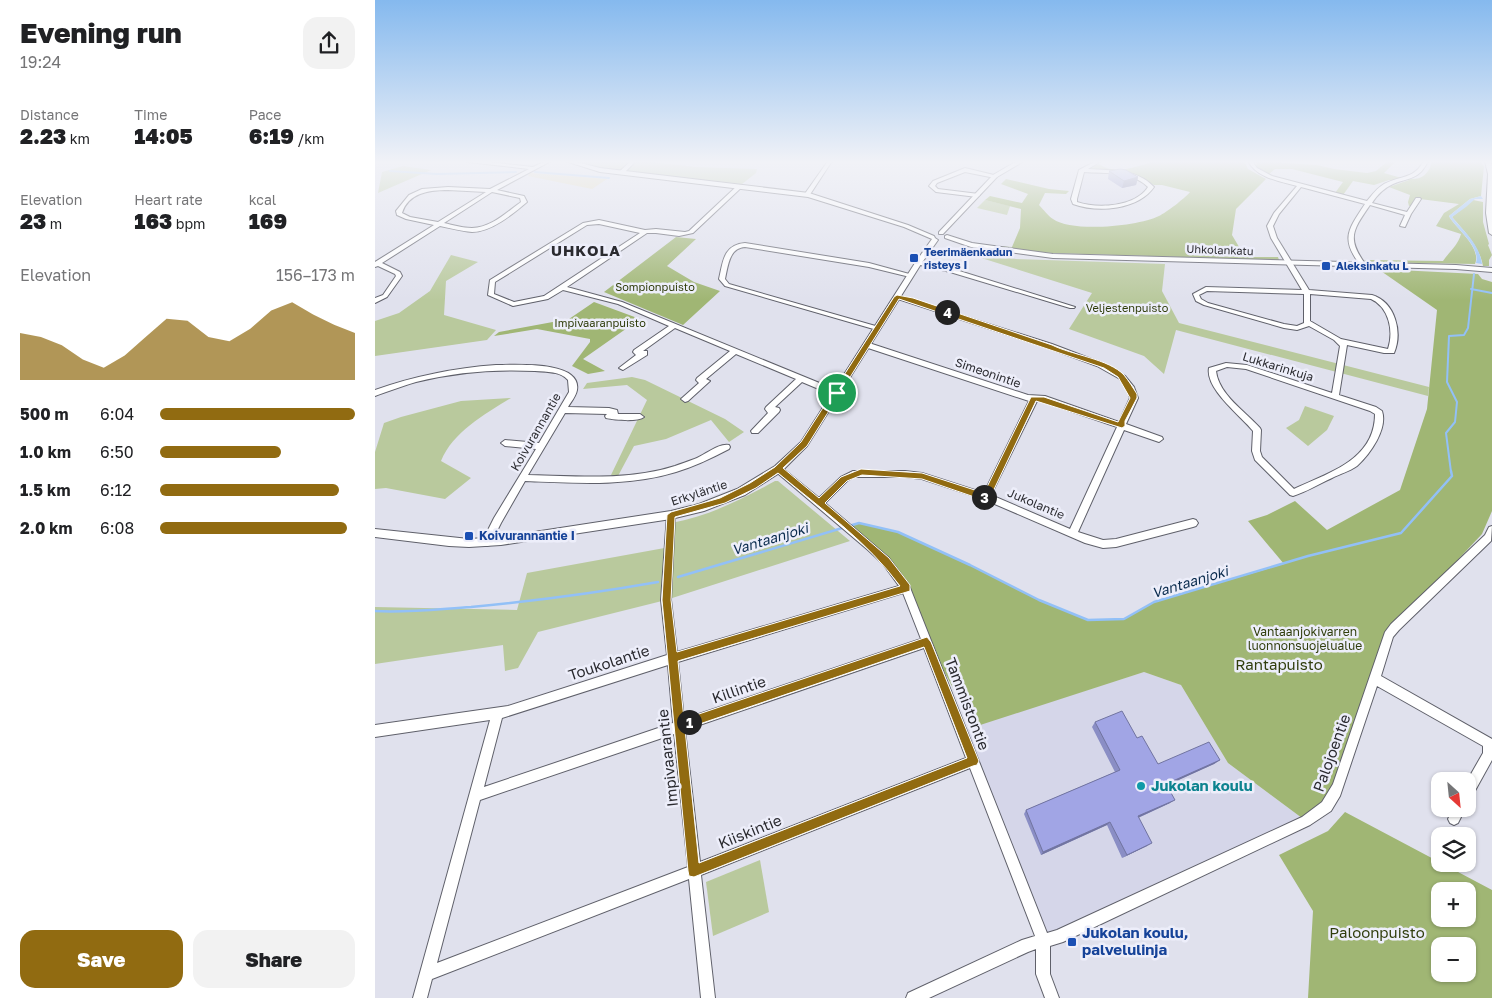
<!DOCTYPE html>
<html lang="en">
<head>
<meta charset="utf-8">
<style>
	:root { --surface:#fff; --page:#f2f2f2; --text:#202124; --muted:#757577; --accent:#916b11 }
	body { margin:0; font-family:"Golos Text",sans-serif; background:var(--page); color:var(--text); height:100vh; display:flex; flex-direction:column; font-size:19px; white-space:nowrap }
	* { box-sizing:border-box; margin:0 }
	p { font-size:16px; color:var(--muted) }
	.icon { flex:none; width:28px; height:28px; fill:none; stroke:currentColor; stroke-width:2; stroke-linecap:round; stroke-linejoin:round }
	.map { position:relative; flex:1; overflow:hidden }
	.side { display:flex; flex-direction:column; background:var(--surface); width:375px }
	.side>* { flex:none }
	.needle { width:32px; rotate:153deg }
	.fabs { position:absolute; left:1056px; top:772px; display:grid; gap:10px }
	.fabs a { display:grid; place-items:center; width:45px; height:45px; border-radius:10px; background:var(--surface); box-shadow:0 1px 4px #0004; font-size:25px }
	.pin { position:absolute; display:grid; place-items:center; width:42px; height:42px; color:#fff; margin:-21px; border:2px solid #fff; border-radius:50%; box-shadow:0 1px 5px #0007 }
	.km { position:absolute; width:25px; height:25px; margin:-12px; border-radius:50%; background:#222; color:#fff; font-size:14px; line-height:25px; text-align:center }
	.round { display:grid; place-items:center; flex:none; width:52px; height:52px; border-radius:15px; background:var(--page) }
	.overview { display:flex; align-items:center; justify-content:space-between; height:85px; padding:0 20px }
	h1 { font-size:28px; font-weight:800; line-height:38px }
	.figures { display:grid; grid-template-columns:repeat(3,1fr); gap:8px; height:85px; padding:5px 20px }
	.figures div { display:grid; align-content:center }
	.figures b { font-size:21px; font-weight:800 }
	.figures small { font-size:14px; font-weight:400 }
	.figures p { font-size:14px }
	.chart { height:140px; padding:10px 20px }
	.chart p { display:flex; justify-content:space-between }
	.chart svg { width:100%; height:90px; margin-top:5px; fill:var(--accent); opacity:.7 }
	.primary-button { display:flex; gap:10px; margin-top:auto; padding:10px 20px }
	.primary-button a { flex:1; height:58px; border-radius:15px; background:var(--accent); color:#fff; font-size:20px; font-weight:800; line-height:58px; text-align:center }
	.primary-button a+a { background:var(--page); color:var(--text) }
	ul { padding:0 20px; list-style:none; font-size:16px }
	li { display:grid; grid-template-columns:80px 60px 1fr; align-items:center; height:38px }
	li i { height:12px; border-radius:6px; background:var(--accent) }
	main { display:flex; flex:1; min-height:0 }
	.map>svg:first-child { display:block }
</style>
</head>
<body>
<main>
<section class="side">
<div class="overview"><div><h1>Evening run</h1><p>19:24</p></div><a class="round"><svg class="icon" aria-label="share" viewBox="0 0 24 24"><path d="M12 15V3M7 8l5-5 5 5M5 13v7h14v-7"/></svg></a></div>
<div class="figures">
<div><p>Distance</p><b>2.23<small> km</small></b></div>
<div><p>Time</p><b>14:05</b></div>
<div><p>Pace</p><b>6:19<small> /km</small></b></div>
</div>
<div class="figures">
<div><p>Elevation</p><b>23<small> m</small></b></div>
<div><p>Heart rate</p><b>163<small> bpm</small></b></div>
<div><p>kcal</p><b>169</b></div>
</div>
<div class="chart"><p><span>Elevation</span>156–173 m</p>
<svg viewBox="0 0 160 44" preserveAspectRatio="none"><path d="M0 44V21L10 23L20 27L30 34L40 38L50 32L60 23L70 14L80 15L90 23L100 25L110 19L120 10L130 6L140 12L150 17L160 21V44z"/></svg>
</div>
<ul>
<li><b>500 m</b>6:04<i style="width:100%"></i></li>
<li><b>1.0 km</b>6:50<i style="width:62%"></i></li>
<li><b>1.5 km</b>6:12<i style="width:92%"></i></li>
<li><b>2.0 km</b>6:08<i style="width:96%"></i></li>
</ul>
<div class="primary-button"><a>Save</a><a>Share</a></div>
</section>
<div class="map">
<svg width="1117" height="998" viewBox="0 0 1117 998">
	<rect width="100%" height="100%" fill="#e0e1ed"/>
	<g fill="#d5d6e9">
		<polygon points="718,172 746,174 764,180 774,188 771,193 756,201 718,207 706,205 703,201 707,174"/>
		<polygon points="769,672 806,685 853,763 931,821 668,940 586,730"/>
	</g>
	<g fill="#b9c99d">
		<polygon points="199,161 265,161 321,167 382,169 381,173 367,184 235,170 219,168"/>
		<polygon points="28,166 56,170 3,193 7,172"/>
		<polygon points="610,200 635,206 632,215 602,208"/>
		<polygon points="581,250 641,259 790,264 787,291 804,323 1054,387 1053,396 801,330 789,374 769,356 694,329 717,293"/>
		<polygon points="76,255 103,262 71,281 69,315 121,330 112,340 0,356 0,321 24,313 55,291"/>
		<polygon points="257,377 270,380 350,419 369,432 354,442 336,420 291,439 259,446 243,476 236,475 272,400 252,385 208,389 212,383"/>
		<path d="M136 398C110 414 78 432 66 461L96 478 70 499 11 488 0 489V452L9 423 26 417 86 401Z"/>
		<polygon points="930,406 959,416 952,430 933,446 911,428 924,420"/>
		<path d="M400 481H403L475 541 291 600 163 632 143 668 130 671 128 645 0 664V607L142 610 152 573 295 547 296 523C334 516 366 500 400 481Z"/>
		<polygon points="385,860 394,912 338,936 331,882"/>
	</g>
	<g fill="#a0b674" fill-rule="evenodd">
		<path d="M781 161H869L873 169 891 179 861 209 857 235 870 257H903L904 260 677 253 623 248V246L637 247 645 228 646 209 610 200 615 196 647 203 653 194 626 184 631 179 674 189 694 191 691 194 670 193 664 205C669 210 673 216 678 219 697 233 764 226 784 216 792 212 809 199 815 192L787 185H779L764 177 716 170 713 169V167L724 164C741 176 762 166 781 161Z"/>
		<path d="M881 161 942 165 959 169 992 173 1001 171 1013 161H1021L1009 173C1028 178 1051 188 1057 161H1104L1109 166 1106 196 1095 199 1074 216C1080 228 1107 247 1100 264L992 262 989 260 1068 261C1075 251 1083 245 1086 234L1061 226 1069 213 1084 204 1045 199 1041 205 1034 206 1033 202 1035 195 1014 187 1034 180H1014L999 185 978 181 968 195 960 193 968 182 917 169H900L894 174 882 167Z"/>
		<path d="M1098 200 1108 202V222L1114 244 1113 245 1117 255 1114 260V266H1108C1104 245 1090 232 1077 217Z"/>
		<polygon points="301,237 321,239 292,266 319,282 345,291 308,325 229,292"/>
		<polygon points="1003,269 1103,274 1107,279 1117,282 1117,511 1107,534 1020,627 964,785 931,821 853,763 806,685 769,672 599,727 558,651 532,583 496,547 469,530 484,523 523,532 595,565 664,600 713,620 749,619 779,602 909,564 873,521 892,515 920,501 952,530 1025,490 1052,409 1062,310"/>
		<polygon points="219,302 265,319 208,359 230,371 213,374 197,366 215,342 215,339 162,329 119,336 124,332 194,319"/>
		<path d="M970 812 1117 890V998H933L938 911 904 855 953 831ZM1065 891H1092V919H1065ZM1065 946H1092V974H1065Z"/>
	</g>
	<polygon fill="#e2d9b4" points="155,173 232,179 217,189 153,176"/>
	<path fill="#92c0f7" d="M1106 196 1108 199H1100L1091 207 1077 217C1089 232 1104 243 1107 264L1101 263C1106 246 1080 228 1074 216L1095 199Z"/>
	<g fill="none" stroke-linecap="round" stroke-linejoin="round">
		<g stroke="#92c0f7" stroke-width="2">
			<polyline points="15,171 62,174 141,172"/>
			<polyline points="160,172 234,178"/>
			<polyline points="1096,289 1117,293"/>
			<polyline points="1076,472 1071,433 1080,422 1082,402 1072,382 1074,336 1089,335 1093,328 1099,274"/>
		</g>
		<g stroke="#92c0f7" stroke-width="2.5">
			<polyline points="303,577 484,523 523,532 595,565 664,600 713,620 749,619 779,602 933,556 1026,533 1077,476 1076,471"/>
			<path d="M0 611C32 613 64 609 96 607 159 601 221 593 283 582"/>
		</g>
		<g stroke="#5f606a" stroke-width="2">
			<g id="minor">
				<path d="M91 161H104L158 167 171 161H176L122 190 149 196 152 202C138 214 116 232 97 232 86 231 75 228 65 226L7 263 25 272 27 276 12 297 0 303V298L8 295 21 276 20 274 3 266 0 267V262L59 225 31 219 22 215 21 211 34 195 47 189 73 187 115 189 154 169 93 162ZM73 190 111 192 63 222 35 217 27 213C33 193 54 190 73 190ZM117 192 145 198 146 202C132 212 116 228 97 228 88 228 78 225 69 223Z"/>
				<polygon points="256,161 261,161 248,174 244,174 244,172"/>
				<polygon points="453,161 457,161 434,196 430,196 429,195"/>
				<path d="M721 161H726L713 169C737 171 761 168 779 187 763 210 723 213 698 204L696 199 704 170ZM709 172C732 174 755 170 773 187 760 207 723 209 702 202V199Z"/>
				<path d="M873 161H877L882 168 897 176 992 201C997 195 1002 188 1009 184 1026 175 1038 180 1049 161H1053C1044 180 1035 177 1018 184 1009 188 1002 195 997 203L1032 212 1041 198H1045L1046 199 1036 214 1030 227 1025 226 1030 215 995 205C978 230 971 238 991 265L990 266H986C965 239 973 230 990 204L926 187 904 214 898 226 902 238 934 290 997 295C1020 302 1028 332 1019 353H1009L972 345 964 395 1001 407 1007 411C1013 429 995 454 982 466 975 471 965 474 957 478 944 484 931 492 918 496L915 495 880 460 877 451 878 431C866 416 830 389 834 368L851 363 872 365 957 393 965 346 959 340 934 326 922 330 909 328 829 305 821 301 818 294 831 287 927 290 896 238 892 226 899 213 922 186C904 181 882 178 873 161ZM832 291 929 294V323L922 326 909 324 833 303 826 299 824 295ZM935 294 996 299C1014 307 1019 331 1013 349L966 339 935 321ZM852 367 871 369 995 411 1000 414C1000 460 953 473 919 489L887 457 885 451 886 430 885 428C870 411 844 395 841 371Z"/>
				<polygon points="590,168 623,176 620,178 590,172 562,183 560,186 563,189 604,194 605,195 602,197 561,192 554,186 558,181"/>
				<path d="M363 185 368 186 318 233 304 236 281 233H272L192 287 247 302 464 391 465 393 461 396 458 395 427 382 400 407 404 408 405 410 404 412 383 433H377L376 431 393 413 390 409 391 407 421 379 361 354 331 379 335 381 313 401 310 402 306 399 324 383 321 380 322 378 355 351 300 328 268 351H272V355L248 370 244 368 261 355 258 352 259 350 294 326 243 304 188 290 173 299 138 306 113 295 115 280 208 223 224 220 270 230 281 229 310 232 314 231ZM224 224 265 233 169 296 139 302 119 294 120 282 212 225Z"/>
				<path d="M370 243 494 263 538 275 535 277 494 267 370 247C354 248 353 266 350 279L354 284 504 327V329L502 330 350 286 344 279C348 262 348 245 370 243Z"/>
				<polygon points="543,261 578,269 700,307 699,308 695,308 575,272 541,264 540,263"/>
				<path d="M522 295 677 344 727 363 750 376 759 387 763 398 751 424 787 437 788 439 784 442 749 430 703 532 728 540 741 539 818 519 821 520 823 523 821 526 818 527 741 547 728 548 710 543 608 499 547 479 530 477H479L472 481 450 503 514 558 534 585 672 933 682 930 927 817 947 802 958 784 1010 632 1016 624 1110 535 1114 527 1117 526 1116 541 1024 630 1018 637 1006 676 1117 739V760L1096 798 1092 800V781L1108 753V746L1002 686 965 796 956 811 935 825 688 942 675 946V974L684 998H670L661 974V949L653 952 554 998H531L533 993 647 940 660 936 595 768 326 875 340 998H326L314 879 57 979 52 998H38L115 720 0 737V725L133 706 292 655 286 600 292 515 293 512H299L300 515 296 600 302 652 524 586 508 564 493 550 400 471 399 469 400 467H406L444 498 466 477 478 471H530L547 473 609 493 654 401 490 347V343H494L653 395 670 396 744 422 755 398 752 387 745 379 722 366 673 348 520 298 519 297ZM662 401H666L742 427 695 529 616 495ZM528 593 546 639 309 719 303 662ZM549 648 591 758 325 862 310 730ZM293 665 298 723 109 787 127 718ZM299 734 313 867 62 963 105 800Z"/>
				<path d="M121 365C139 365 207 360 202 390 201 396 196 402 193 407L234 408 242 410 243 414H265L269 417C263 422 240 420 231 418L230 416 232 414 190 413 153 475C202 476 253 481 300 466 308 463 315 461 322 458 331 454 344 443 354 445L355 447 354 449C337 458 320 466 301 472 252 487 200 483 150 481L126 523 115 545 112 546 109 545 107 542 119 518 161 449 130 446 126 443 130 440 164 443 194 392 193 380C185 371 172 372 160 371 120 369 80 372 41 382 27 386 14 391 0 396V390C40 376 79 368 121 365Z"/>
				<polygon points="1078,809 1090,809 1083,823 1079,825 1075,823 1073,819"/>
			</g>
		</g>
		<g stroke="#5f606a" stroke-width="2">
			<g id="tertiary">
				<polygon points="190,161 198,161 225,168 434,193 533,225 559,236 560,238 563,240 546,264 432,446 406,472 370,495 329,511 296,519 126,545 94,547 74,546 0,537 0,529 94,539 126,537 296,511 324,504 362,489 400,466 426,442 540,263 557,239 529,227 433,197 225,172"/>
				<polygon points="642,161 649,161 622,177 568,234 564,234 564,232 618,175"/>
				<polygon points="1110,161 1116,161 1117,166 1117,235 1114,233 1111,213 1113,174"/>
				<polygon points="572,235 597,243 678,254 1081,265 1117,268 1117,272 1081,269 678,258 596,247 570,238 570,236"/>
			</g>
		</g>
		<use href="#minor" fill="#fff" fill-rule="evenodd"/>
		<use href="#tertiary" fill="#fff" fill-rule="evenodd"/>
	</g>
	<g fill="#8a8ec5">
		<polygon points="734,171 763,177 761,185 747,188 733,179"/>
		<polygon points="720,722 762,738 783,764 845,760 839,764 792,785 795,803 763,818 772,846 747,858 732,825 666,855 649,814 651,810 740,772 717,727"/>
	</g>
	<g fill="#7174a0">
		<polygon points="763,177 761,185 747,188 749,181"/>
		<polygon points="845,760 839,764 786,788 791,784"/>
		<polygon points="800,800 795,803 758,820 763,816"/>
		<polygon points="735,822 732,825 666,855 668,852"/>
		<polygon points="777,843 772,846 747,858 752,855"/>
	</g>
	<g fill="#a1a5e5" stroke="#7174a0">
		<polygon points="745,169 751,170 763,177 749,181 734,171"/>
		<polygon points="747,711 762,738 767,736 783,764 834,742 845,760 791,784 800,800 763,816 777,843 752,855 735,822 668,852 651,810 745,770 720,722"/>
	</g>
	<linearGradient id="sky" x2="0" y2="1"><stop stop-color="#85b9ee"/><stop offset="0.54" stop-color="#f1f2f7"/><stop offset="1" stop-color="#f1f2f7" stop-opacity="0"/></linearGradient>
	<rect width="1117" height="300" fill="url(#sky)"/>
	<path fill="#916b11" stroke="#fff" fill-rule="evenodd" d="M522 295 538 298 677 345C697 355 734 359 749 375 754 381 758 388 762 394V398L750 421V426L747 428 661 401 614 500 611 501 547 479 487 475 472 481 450 503 514 558 535 585V591L303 661 309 719 552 637 556 642 604 761 602 765 598 766 319 877 314 876 313 871 287 600 292 515 296 512 345 498 375 483 400 467 426 442 519 297ZM524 299 729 368 743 377 755 398 743 422 669 397H656L609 493 547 473 486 469 466 477 444 498 408 468 432 446ZM403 473C445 508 492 541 525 586L302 652 296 600 300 517 350 503 381 488ZM549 647 592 758 324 863 310 729Z"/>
	<g fill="#1a4fb4" stroke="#edeefa" stroke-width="2">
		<rect x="534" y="253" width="10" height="10" rx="2.5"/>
		<rect x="946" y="261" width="10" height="10" rx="2.5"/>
		<rect x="89" y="531" width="10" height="10" rx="2.5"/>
		<rect x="692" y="937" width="10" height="10" rx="2.5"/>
	</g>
	<circle fill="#0f9aa8" stroke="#edeefa" stroke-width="2" cx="766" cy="786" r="5"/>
	<g text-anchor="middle" stroke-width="5" stroke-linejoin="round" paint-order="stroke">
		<g font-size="11" fill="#2b2b30" stroke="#edeefa">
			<text transform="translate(845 250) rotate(2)" y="4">Uhkolankatu</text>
		</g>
		<g font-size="11" font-weight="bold" fill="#164399" stroke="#edeefa" text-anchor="start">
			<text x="549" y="256">Teerimäenkadun<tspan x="549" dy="13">risteys I</tspan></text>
			<text x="961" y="270">Aleksinkatu L</text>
		</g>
		<g font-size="11" fill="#313e0d" stroke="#edeefa">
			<text x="280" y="291">Sompionpuisto</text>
			<text x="752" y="312">Veljestenpuisto</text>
			<text x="225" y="327">Impivaaranpuisto</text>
		</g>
		<g font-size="12" fill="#2b2b30" stroke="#edeefa">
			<text transform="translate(903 367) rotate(17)" y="4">Lukkarinkuja</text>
			<text transform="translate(613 373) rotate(19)" y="4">Simeonintie</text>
			<text transform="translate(161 432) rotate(-60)" y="4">Koivurannantie</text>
			<text transform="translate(324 493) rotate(-18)" y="4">Erkyläntie</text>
			<text transform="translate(661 504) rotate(23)" y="4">Jukolantie</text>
		</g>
		<g font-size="12" font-weight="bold" fill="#164399" stroke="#edeefa" text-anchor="start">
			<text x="104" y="540">Koivurannantie I</text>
		</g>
		<g font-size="12" fill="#313e0d" stroke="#edeefa">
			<text x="930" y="636">Vantaanjokivarren<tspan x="930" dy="14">luonnonsuojelualue</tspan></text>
		</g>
		<g font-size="14" font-style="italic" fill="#0a2b4d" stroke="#edeefa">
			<text transform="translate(395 539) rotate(-17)" y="5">Vantaanjoki</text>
			<text transform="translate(815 582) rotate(-17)" y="5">Vantaanjoki</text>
		</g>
		<g font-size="15" font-weight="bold" letter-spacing="1" fill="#2b2b30" stroke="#edeefa">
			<text x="211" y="256">UHKOLA</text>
		</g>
		<g font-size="15" fill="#2b2b30" stroke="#edeefa">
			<text transform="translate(234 663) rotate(-18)" y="5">Toukolantie</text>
			<text transform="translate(364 690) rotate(-19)" y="5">Killintie</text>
			<text transform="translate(592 704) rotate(69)" y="5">Tammistontie</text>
			<text transform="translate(957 753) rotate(-70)" y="5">Palojoentie</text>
			<text transform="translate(293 758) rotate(-96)" y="5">Impivaarantie</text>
			<text transform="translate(375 832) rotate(-22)" y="5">Kiiskintie</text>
		</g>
		<g font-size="15" fill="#313e0d" stroke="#edeefa">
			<text x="904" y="670">Rantapuisto</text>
			<text x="1002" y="938">Paloonpuisto</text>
		</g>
		<g font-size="15" font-weight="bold" fill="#0d838f" stroke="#edeefa" text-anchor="start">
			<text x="776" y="791">Jukolan koulu</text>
		</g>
		<g font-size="15" font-weight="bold" fill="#164399" stroke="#edeefa" text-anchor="start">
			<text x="707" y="938">Jukolan koulu,<tspan x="707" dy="17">palvelulinja</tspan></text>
		</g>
	</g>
</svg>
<div class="fabs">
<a><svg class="needle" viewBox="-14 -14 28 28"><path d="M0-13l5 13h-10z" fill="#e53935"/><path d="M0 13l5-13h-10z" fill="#757577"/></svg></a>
<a><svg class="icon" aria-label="layers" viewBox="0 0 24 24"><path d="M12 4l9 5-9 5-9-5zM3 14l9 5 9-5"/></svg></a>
<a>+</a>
<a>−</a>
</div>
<div class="pin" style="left:462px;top:393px;background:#1e9e55"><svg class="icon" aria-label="arrive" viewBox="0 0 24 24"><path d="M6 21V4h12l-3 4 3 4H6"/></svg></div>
<b class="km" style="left:314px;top:722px">1</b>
<b class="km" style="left:609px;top:497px">3</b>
<b class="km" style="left:572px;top:312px">4</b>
</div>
</main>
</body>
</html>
